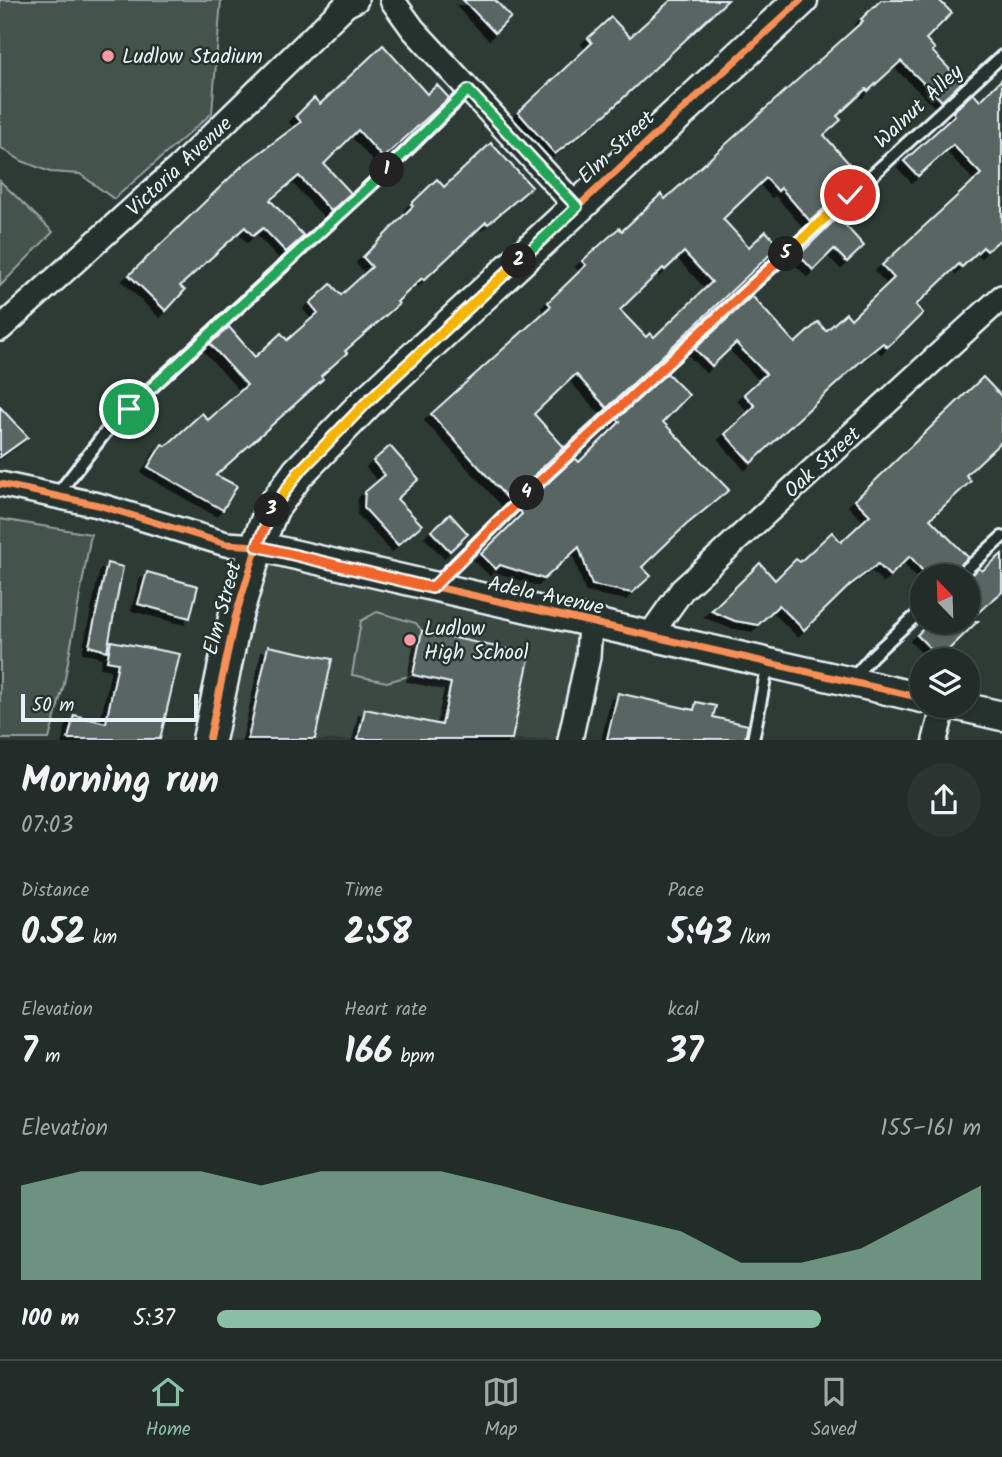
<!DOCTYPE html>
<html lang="en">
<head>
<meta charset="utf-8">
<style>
	:root { --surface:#222c28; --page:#2a3430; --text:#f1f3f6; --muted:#a2a7a8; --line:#3f4845; --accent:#8abfa5 }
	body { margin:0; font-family:Kalam,sans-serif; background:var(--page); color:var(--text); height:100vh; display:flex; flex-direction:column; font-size:26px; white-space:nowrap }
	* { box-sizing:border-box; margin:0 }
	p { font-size:23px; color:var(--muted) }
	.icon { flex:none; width:38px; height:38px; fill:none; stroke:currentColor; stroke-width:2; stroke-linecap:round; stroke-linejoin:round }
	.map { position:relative; height:740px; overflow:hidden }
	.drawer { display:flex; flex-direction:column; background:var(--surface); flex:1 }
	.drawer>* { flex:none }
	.needle { width:46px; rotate:337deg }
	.tools { position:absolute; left:910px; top:564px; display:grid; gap:14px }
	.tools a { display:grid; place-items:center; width:70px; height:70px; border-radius:50%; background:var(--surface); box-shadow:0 2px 5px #0004,0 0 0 2px var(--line); font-size:35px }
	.scale { position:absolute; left:21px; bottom:18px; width:177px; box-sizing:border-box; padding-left:7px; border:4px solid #e8f1f8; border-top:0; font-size:19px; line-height:24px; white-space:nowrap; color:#e8f1f8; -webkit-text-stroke:5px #26332d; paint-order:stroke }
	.pin { position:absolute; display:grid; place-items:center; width:60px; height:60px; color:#fff; margin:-30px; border:4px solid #fff; border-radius:50%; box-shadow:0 2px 7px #0007 }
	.km { position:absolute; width:35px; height:35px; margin:-18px; border-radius:50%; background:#222; color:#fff; font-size:19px; line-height:35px; text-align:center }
	.round { display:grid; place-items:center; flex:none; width:74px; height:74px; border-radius:37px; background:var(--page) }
	.head { display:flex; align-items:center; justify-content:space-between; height:119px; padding:0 21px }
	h1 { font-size:38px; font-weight:800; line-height:52px }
	.figures { display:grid; grid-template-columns:repeat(3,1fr); gap:10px; height:119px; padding:7px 21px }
	.figures div { display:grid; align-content:center }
	.figures b { font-size:35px; font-weight:800 }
	.figures small { font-size:19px; font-weight:400 }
	.figures p { font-size:19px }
	.chart { height:196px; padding:14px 21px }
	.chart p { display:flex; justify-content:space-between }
	.chart svg { width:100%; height:126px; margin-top:7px; fill:var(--accent); opacity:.7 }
	ul { padding:0 21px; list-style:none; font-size:23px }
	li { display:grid; grid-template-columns:112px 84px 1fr; align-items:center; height:52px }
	li i { height:18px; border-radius:9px; background:var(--accent) }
	.tab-bar { display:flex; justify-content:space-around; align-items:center; height:98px; border-top:2px solid var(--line); background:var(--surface); font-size:19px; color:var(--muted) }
	.tab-bar a { display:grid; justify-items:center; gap:4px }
	.tab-bar .active { color:var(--accent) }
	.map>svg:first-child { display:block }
</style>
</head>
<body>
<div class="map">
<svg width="1002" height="740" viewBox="0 0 1002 740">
	<defs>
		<filter id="shadow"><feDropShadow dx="-6" dy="6" stdDeviation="0" flood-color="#0009"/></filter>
	</defs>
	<rect width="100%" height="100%" fill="#2e3b35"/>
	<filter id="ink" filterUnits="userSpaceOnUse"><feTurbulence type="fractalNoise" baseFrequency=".0143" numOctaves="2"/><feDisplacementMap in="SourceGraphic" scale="14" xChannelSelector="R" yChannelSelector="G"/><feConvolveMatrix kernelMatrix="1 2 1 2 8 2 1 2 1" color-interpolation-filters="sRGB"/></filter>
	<g filter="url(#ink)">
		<polygon fill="#3b4843" points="257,546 590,624 570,739 209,740"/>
		<g fill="#45524e" stroke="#96a2a3" stroke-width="2">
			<polygon points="0,0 221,0 212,113 114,199 80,174 50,172 22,161 0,147"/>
			<polygon points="0,181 53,232 0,286"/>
			<polygon points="0,519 91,534 64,684 49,739 0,739"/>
			<polygon points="377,612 416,623 422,631 413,675 387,682 352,675 361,621"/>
		</g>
		<g fill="#596563" stroke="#e8f1f8" stroke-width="2" fill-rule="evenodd" filter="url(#shadow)">
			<polygon points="463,0 495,0 511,17 495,33"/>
			<polygon points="671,0 728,0 606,114 555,154 518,112 592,43 588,38 611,17 630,37"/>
			<path d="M881 0H939L952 13 926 39 935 49 932 51 962 82 942 101 901 61 868 91 866 89 837 116 841 120 824 135 858 174 824 203 827 206 810 221 781 188 778 191 766 178 723 219 749 247 766 231 779 246 607 408 576 374 557 392 534 414 564 447 509 500 431 414 551 306 548 302 586 265 582 261 619 228 622 231 661 194 665 199 863 21 861 19ZM684 252 712 282 654 337 650 333 646 337 620 310 663 268 665 270Z"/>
			<polygon points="383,45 427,94 437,85 449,98 383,158 358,130 324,164 351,193 344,199 331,211 299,176 270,200 304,236 286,252 263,228 253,236 245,227 180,286 185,290 166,311 129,275 242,166 301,122 296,116 314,98 320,104"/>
			<polygon points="1002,79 1002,238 987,251 983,247 962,267 959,264 916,305 923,313 907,329 887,347 883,343 863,359 751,463 725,434 755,406 744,394 766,374 736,343 712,366 695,349 752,296 795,343 818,322 826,331 846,313 851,319 894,278 882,265 981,174 953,145 918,176 904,161 955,115 953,112 973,93 980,101"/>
			<polygon points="491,143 532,187 488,224 486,222 424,280 422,278 397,302 399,304 345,351 347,353 321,376 323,379 216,475 237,486 223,510 148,467 162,444 166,446 202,413 208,420 247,385 210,344 229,327 255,357 281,333 287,340 318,313 310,303 331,284 341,295 372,267 363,257 413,206 411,204 437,179 444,187"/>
			<polygon points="838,217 864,246 847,262 834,249 813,270 799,255"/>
			<polygon points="667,373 689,395 663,422 729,490 686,525 642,567 651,576 632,593 592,585 579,547 544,579 500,565 496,569 481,554 522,514 520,511 551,480 575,458 579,462 620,422 617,419"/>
			<polygon points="983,377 1002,397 1002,441 966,475 971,481 930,519 968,557 951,576 927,576 910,556 890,576 878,564 850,585 804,630 779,605 758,625 735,621 711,611 760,563 775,580 796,559 800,562 832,532 841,542 870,515 855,500"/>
			<polygon points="0,407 28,437 0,457"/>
			<polygon points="390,446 419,479 397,499 422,525 398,545 364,508 365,492 385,475 373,461"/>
			<polygon points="450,514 468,534 450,551 431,531"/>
			<polygon points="1002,554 1002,592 968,621 978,621 940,658 917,635 931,621 968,621 968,579 979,568 982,571"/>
			<polygon points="107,563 123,567 107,651 89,646"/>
			<polygon points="147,572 198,586 190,618 138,604"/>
			<polygon points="422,631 530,654 512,739 358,739 365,709 442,725 451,683 413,675"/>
			<polygon points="111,641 180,654 160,739 68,739 74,715 106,723 118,663 107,661"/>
			<polygon points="268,646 332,659 315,739 248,739"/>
			<polygon points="618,693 694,710 696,702 716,706 713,717 748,725 745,739 607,739"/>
		</g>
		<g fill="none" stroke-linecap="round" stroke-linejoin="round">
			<g stroke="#e8f1f8" stroke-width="16">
				<g id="service">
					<polyline points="56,496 112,424 384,173 468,90"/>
					<polyline points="959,576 1002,537"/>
					<polyline points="436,584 546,474 1002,56"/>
					<polyline points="852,679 873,655 922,610"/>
					<polyline points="753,740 768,663"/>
				</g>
			</g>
			<g stroke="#e8f1f8" stroke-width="28">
				<g id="minor">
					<polyline points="392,0 413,29 577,207"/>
					<polyline points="0,329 178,168 346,5 356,0"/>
					<polyline points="0,484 98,505 226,544 257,546"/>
					<polyline points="650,635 682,590 1002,297"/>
					<polyline points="570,740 588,657 590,624"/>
					<polyline points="935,740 944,705"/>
				</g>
			</g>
			<g stroke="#e8f1f8" stroke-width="33">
				<g id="tertiary">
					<polyline points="257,546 922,698"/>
					<polyline points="954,705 1002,716"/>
				</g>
			</g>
			<g stroke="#e8f1f8" stroke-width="37">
				<polyline id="secondary" points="209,740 235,618 257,546 272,509 298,473 368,401 801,0"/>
			</g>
			<use href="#service" stroke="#26332d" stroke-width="10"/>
			<use href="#minor" stroke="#26332d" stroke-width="23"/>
			<use href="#tertiary" stroke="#26332d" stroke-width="28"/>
			<use href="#secondary" stroke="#26332d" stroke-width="32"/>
			<g stroke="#26332d" stroke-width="11">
				<g id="cycleway">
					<polyline points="0,484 98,505 226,544 257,546 922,698"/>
					<polyline points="209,740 235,618 257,546 272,509 298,473 368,401 801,0"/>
				</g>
			</g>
			<use href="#cycleway" stroke="#f78f57" stroke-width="7"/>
		</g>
	</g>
	<g fill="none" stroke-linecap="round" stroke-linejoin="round" filter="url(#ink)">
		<g stroke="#fff" stroke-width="14">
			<polyline id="split-1" points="129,409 387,170"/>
		</g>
		<g stroke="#fff" stroke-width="14">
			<polyline id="split-2" points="387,170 468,90 577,207 519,261"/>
		</g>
		<g stroke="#fff" stroke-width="14">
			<polyline id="split-3" points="272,510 298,473 368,401 519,261"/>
		</g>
		<g stroke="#fff" stroke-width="14">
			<polyline id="split-4" points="272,510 257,546 432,588 527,493"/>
		</g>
		<g stroke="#fff" stroke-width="14">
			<polyline id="split-5" points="527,493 786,254"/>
		</g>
		<g stroke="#fff" stroke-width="14">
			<polyline id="split-6" points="786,254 850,195"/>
		</g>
		<use href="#split-1" stroke="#22a559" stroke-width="9"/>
		<use href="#split-2" stroke="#22a559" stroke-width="9"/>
		<use href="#split-3" stroke="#f5b400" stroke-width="9"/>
		<use href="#split-4" stroke="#f0652b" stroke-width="9"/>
		<use href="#split-5" stroke="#f0652b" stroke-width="9"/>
		<use href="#split-6" stroke="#f5b400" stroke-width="9"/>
	</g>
	<g fill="#ff9aa2" stroke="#26332d" stroke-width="2.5">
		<circle cx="108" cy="56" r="7"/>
		<circle cx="410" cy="640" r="7"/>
	</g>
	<g text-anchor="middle" stroke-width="5" stroke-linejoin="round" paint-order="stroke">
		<g font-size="21" fill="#e8f1f8" stroke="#26332d" text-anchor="start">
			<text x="122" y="63">Ludlow Stadium</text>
			<text x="424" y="635">Ludlow<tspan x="424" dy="24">High School</tspan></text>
		</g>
		<g font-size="21" fill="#e8f1f8" stroke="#26332d">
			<text transform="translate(918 106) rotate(-43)" y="7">Walnut Alley</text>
			<text transform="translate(616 147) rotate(-43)" y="7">Elm Street</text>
			<text transform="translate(179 166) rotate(-43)" y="7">Victoria Avenue</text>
			<text transform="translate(822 462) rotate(-42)" y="7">Oak Street</text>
			<text transform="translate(546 595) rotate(12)" y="7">Adela Avenue</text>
			<text transform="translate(222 608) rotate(-75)" y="7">Elm Street</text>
		</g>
	</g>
</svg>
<div class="tools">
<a><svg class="needle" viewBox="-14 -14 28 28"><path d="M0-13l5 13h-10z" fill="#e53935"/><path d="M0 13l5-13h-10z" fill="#a2a7a8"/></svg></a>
<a><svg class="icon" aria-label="layers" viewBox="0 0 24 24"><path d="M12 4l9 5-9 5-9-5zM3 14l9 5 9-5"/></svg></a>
</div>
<div class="scale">50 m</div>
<div class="pin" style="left:129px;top:409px;background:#1e9e55"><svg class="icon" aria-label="arrive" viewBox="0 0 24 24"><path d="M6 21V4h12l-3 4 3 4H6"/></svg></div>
<div class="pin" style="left:850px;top:195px;background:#d93025"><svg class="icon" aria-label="check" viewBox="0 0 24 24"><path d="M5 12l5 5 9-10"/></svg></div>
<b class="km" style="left:387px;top:170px">1</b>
<b class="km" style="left:519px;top:261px">2</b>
<b class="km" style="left:272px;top:510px">3</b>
<b class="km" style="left:527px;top:493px">4</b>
<b class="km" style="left:786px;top:254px">5</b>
</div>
<section class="drawer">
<div class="head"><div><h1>Morning run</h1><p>07:03</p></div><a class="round"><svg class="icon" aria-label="share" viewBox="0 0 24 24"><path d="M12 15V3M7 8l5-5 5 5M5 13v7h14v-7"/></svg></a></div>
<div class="figures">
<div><p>Distance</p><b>0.52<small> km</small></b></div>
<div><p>Time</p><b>2:58</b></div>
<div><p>Pace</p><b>5:43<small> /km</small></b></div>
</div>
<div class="figures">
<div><p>Elevation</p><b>7<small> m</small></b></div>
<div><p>Heart rate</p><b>166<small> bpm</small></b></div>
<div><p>kcal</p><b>37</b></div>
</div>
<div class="chart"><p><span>Elevation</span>155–161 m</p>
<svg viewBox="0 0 160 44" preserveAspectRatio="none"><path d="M0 44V11L10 6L20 6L30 6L40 11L50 6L60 6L70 6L80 11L90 17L100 22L110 27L120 38L130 38L140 33L150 22L160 11V44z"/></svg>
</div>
<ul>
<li><b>100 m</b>5:37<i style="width:79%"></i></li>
</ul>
</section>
<nav class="tab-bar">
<a class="active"><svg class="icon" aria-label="home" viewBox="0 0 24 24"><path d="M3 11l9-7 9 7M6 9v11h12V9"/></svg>Home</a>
<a><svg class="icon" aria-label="map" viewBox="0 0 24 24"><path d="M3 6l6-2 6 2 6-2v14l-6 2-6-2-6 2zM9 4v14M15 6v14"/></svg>Map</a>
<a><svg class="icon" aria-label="saved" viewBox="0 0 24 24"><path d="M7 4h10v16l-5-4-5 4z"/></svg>Saved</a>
</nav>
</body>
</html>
